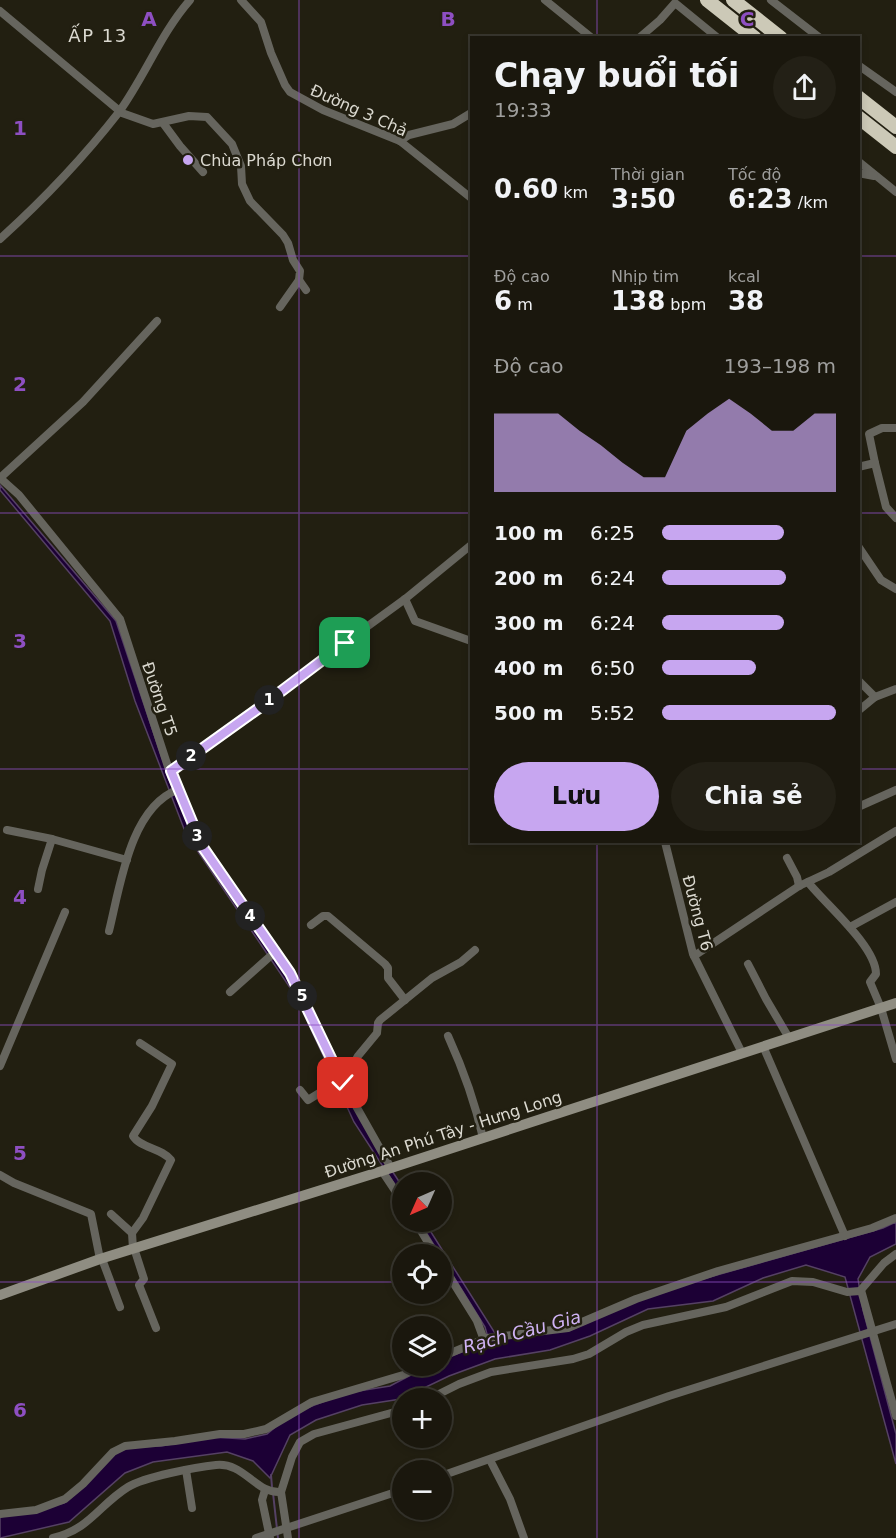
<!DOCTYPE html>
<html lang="vi">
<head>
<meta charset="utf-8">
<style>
	:root { --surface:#1a170d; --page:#232016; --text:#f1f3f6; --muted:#9f9f9d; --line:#38362e; --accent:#c7a6f0 }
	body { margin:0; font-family:"DejaVu Sans",sans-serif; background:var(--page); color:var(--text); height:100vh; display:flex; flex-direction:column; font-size:22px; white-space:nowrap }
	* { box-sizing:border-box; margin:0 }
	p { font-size:20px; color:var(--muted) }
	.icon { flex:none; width:33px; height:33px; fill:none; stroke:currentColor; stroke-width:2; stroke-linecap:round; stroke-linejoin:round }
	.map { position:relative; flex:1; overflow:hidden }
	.side { position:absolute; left:470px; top:36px; width:390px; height:807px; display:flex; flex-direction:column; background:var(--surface); border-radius:0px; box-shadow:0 3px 9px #0003,0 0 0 2px var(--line) }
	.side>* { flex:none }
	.needle { width:39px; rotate:225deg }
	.controls { position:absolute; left:392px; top:1172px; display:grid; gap:12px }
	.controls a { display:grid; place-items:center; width:60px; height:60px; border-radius:50%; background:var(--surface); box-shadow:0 3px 9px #0003,0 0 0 2px var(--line); font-size:30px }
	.pin { position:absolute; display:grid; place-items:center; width:51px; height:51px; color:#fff; margin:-26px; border-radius:12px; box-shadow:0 3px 9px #0006 }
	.km { position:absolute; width:30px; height:30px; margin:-15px; border-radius:50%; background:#222; color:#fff; font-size:16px; line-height:30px; text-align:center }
	.round { display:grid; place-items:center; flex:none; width:63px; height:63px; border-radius:32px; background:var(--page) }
	.summary { display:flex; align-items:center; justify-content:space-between; height:102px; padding:0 24px }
	h1 { font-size:33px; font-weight:800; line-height:45px }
	.figures { display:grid; grid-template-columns:repeat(3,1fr); gap:9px; height:102px; padding:6px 24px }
	.figures div { display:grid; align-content:center }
	.figures b { font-size:26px; font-weight:800 }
	.figures small { font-size:16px; font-weight:400 }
	.figures p { font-size:16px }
	.chart { height:168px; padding:12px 24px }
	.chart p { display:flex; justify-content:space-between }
	.chart svg { width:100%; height:108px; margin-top:6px; fill:var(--accent); opacity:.7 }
	.cta { display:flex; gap:12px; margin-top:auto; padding:12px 24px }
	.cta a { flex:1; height:69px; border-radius:36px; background:var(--accent); color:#111; font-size:24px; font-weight:800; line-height:69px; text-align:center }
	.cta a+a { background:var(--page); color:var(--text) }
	ul { padding:0 24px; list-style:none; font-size:20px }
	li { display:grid; grid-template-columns:96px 72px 1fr; align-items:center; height:45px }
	li i { height:15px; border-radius:8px; background:var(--accent) }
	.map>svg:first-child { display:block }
</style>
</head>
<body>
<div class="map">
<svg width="896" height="1538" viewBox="0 0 896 1538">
	<rect width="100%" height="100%" fill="#221f11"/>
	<g fill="#1c0035" stroke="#554164" stroke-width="1.5">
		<polygon points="0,485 116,621 162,758 190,829 202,850 290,978 379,1151 402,1186 402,1196 354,1122 295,995 186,834 135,701 110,621 0,490"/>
		<polygon points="419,1221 424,1221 498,1338 573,1329 646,1297 685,1284 883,1228 896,1222 896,1244 870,1257 858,1279 863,1310 896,1434 896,1464 845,1277 806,1265 763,1278 713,1301 648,1309 590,1336 550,1350 495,1359 449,1376 401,1399 362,1405 316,1420 290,1435 270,1478 253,1461 227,1452 153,1462 125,1473 69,1522 0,1538 0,1517 64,1503 114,1453 129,1447 161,1446 211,1437 245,1439 267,1434 291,1414 346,1393 390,1386 430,1365 441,1365 441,1360 489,1341 485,1327"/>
	</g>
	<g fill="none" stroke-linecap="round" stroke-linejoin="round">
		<g stroke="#554164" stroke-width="2">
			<polyline points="271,1475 272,1487"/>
			<polyline points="273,1493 278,1538"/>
		</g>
		<g stroke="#66655e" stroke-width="8">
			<polyline points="241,0 261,22 271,53 285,85 290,92 323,110 400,141 471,198"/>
			<polyline points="545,0 592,38"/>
			<polyline points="771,0 820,38"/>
			<polyline points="0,11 122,113 153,124 189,116 207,117 232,144 241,166 242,184 250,201 283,235 288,243 293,260 300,271 299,280 306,290"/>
			<polyline points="639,38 660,20 675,3 718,38"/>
			<polyline points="858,65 896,92"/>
			<polyline points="163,123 180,146 203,172"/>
			<polyline points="400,141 409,135 453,124 471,113"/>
			<polyline points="858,161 896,192"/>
			<polyline points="858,173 874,176"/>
			<path d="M0 239C43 200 84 157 119 112 145 76 161 33 190 0"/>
			<polyline points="280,307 299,280"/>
			<polyline points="875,463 886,507 896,518"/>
			<polyline points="858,467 875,463 869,434 882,428 896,428"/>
			<polyline points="0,478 19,495 120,619 171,776 202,846 289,973 343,1083 391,1168"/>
			<polyline points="0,478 83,402 157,321"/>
			<polyline points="858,546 881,580 896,589"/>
			<polyline points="405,599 415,621 471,641"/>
			<polyline points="858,680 875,697"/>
			<polyline points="858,711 875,697 896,689"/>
			<polyline points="171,771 259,708 287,685 405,599 471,545"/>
			<polyline points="858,807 896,790"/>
			<polyline points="7,830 52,839 127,860"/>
			<polyline points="665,842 693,954 742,1053"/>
			<polyline points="787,858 797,877 799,886"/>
			<path d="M808 882C825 904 876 946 876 974L870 982 881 1008 896 1059"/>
			<polyline points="38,889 42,870 52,839"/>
			<polyline points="311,925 323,916 328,916 385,964 388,968 388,978 405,1000"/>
			<polyline points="850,927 896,902"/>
			<path d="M109 931C120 887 130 808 177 790"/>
			<polyline points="694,956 799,886 829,872 896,831"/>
			<polyline points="748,964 766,999 789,1038"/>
			<polyline points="230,992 275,952"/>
			<path d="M448 1036C463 1069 475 1102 483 1138"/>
			<polyline points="763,1046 845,1236"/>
			<polyline points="0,1066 65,912"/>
			<polyline points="300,1090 308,1100 334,1084 336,1086 343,1083 358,1056 377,1033 378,1023 380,1020 432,978 461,962 475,950"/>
			<polyline points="382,1171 402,1201"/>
			<polyline points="0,1175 14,1183 91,1214 100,1259"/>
			<polyline points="111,1214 132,1233 133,1249"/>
			<polyline points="415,1221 435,1254"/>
			<path d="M132 1233 143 1218 171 1160C162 1148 140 1148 133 1136L152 1106 172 1064 140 1043"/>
			<polyline points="134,1248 144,1279 139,1285 156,1328"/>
			<polyline points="102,1259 120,1307"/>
			<polyline points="441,1263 477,1321 484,1340"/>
			<polyline points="861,1290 896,1416"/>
			<polyline points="441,1357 487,1338 568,1328 636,1299 718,1271 872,1228 896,1218"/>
			<polyline points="431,1398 459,1384 491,1372 573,1359 589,1354 626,1332 643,1325 726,1307 792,1281 813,1282 847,1292 860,1291 884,1263 896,1254"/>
			<polyline points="490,1460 510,1499 524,1538"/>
			<polyline points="186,1470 192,1508"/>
			<polyline points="441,1476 669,1396 896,1324"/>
			<polyline points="265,1490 262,1500 270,1538"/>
			<polyline points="0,1514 36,1510 65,1499 83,1484 113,1452 125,1446 175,1441 220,1434 244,1434 266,1429 312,1402 403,1375 424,1365"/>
			<path d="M53 1538C90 1529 99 1505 128 1487 144 1477 196 1467 216 1465 244 1462 256 1494 281 1492"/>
			<polyline points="256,1538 402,1490"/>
			<polyline points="288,1538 281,1492 292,1457 300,1442 314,1434 402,1410"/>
		</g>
		<polyline stroke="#8f8d82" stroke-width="10" points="0,1295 100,1259 382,1171 896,1003"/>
		<g stroke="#ccc9b7" stroke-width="14">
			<polyline points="707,0 755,38"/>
			<polyline points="733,0 781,38"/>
			<polyline points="858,97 896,127"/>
			<polyline points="858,117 896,147"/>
		</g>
	</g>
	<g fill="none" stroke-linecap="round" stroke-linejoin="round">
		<g stroke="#fff" stroke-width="12">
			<polyline id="route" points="343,1083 290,973 202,846 171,771 259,708 345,643"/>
		</g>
		<use href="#route" stroke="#c7a6f0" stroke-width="8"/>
	</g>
	<path fill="none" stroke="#8e4fc2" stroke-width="1.5" stroke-opacity="0.55" d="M299 0V1538M597 0V38M0 256H471M858 256H896M0 513H471M858 513H896M0 769H471M858 769H896M597 842V1538M0 1025H896M0 1282H402M441 1282H896"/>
	<circle fill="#c7a6f0" stroke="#221f11" stroke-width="2" cx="188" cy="160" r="6"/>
	<g text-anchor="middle" stroke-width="5" stroke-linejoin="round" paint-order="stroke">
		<g font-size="16" fill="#dbd9d0" stroke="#221f11">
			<text transform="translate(359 110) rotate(24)" y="6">Đường 3 Chả</text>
			<text transform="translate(160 699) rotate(71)" y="6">Đường T5</text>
			<text transform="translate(698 913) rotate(75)" y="6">Đường T6</text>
			<text transform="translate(443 1134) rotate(-18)" y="6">Đường An Phú Tây - Hưng Long</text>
		</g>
		<g font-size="16" fill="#dbd9d0" stroke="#221f11" text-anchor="start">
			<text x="200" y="166">Chùa Pháp Chơn</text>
		</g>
		<g font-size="18" letter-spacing="1.5" fill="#dbd9d0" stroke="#221f11">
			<text x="98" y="42">ẤP 13</text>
		</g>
		<g font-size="18" font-style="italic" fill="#cfb2f4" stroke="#221f11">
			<text transform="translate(522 1332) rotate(-15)" y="6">Rạch Cầu Gia</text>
		</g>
	</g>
	<g font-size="20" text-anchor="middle" font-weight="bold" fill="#8e4fc2" stroke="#221f11" stroke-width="5" stroke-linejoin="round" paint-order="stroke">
		<text x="149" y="26">A</text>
		<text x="448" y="26">B</text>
		<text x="747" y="26">C</text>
		<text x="20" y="135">1</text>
		<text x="20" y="391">2</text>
		<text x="20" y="648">3</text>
		<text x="20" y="904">4</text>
		<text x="20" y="1160">5</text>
		<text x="20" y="1417">6</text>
	</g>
</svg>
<div class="controls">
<a><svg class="needle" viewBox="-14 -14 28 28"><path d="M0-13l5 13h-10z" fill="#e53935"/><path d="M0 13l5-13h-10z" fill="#9f9f9d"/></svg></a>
<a><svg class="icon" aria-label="locate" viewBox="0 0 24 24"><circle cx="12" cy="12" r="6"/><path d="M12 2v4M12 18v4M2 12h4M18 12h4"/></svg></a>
<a><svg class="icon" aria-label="layers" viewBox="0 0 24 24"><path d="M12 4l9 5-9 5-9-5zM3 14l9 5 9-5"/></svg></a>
<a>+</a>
<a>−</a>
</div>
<div class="pin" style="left:345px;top:643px;background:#1e9e55"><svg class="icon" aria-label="arrive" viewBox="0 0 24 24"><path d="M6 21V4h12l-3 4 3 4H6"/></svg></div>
<div class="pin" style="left:343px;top:1083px;background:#d93025"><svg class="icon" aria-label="check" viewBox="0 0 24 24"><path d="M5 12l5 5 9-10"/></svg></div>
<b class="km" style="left:269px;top:700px">1</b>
<b class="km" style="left:191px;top:756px">2</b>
<b class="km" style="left:197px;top:836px">3</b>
<b class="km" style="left:250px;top:916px">4</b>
<b class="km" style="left:302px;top:996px">5</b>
<section class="side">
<div class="summary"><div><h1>Chạy buổi tối</h1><p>19:33</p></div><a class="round"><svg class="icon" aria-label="share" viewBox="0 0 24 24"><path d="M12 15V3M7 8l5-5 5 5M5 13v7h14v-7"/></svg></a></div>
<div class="figures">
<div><b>0.60<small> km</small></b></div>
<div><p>Thời gian</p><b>3:50</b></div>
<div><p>Tốc độ</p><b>6:23<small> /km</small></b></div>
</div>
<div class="figures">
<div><p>Độ cao</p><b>6<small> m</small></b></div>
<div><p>Nhịp tim</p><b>138<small> bpm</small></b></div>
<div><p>kcal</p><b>38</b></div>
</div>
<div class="chart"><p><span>Độ cao</span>193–198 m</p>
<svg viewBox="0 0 160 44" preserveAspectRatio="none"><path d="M0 44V12L10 12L20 12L30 12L40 19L50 25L60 32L70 38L80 38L90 19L100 12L110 6L120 12L130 19L140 19L150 12L160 12V44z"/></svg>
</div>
<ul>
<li><b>100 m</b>6:25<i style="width:70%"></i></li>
<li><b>200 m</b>6:24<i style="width:71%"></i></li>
<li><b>300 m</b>6:24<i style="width:70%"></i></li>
<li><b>400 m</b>6:50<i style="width:54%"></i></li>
<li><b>500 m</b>5:52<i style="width:100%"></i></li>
</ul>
<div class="cta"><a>Lưu</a><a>Chia sẻ</a></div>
</section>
</div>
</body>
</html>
